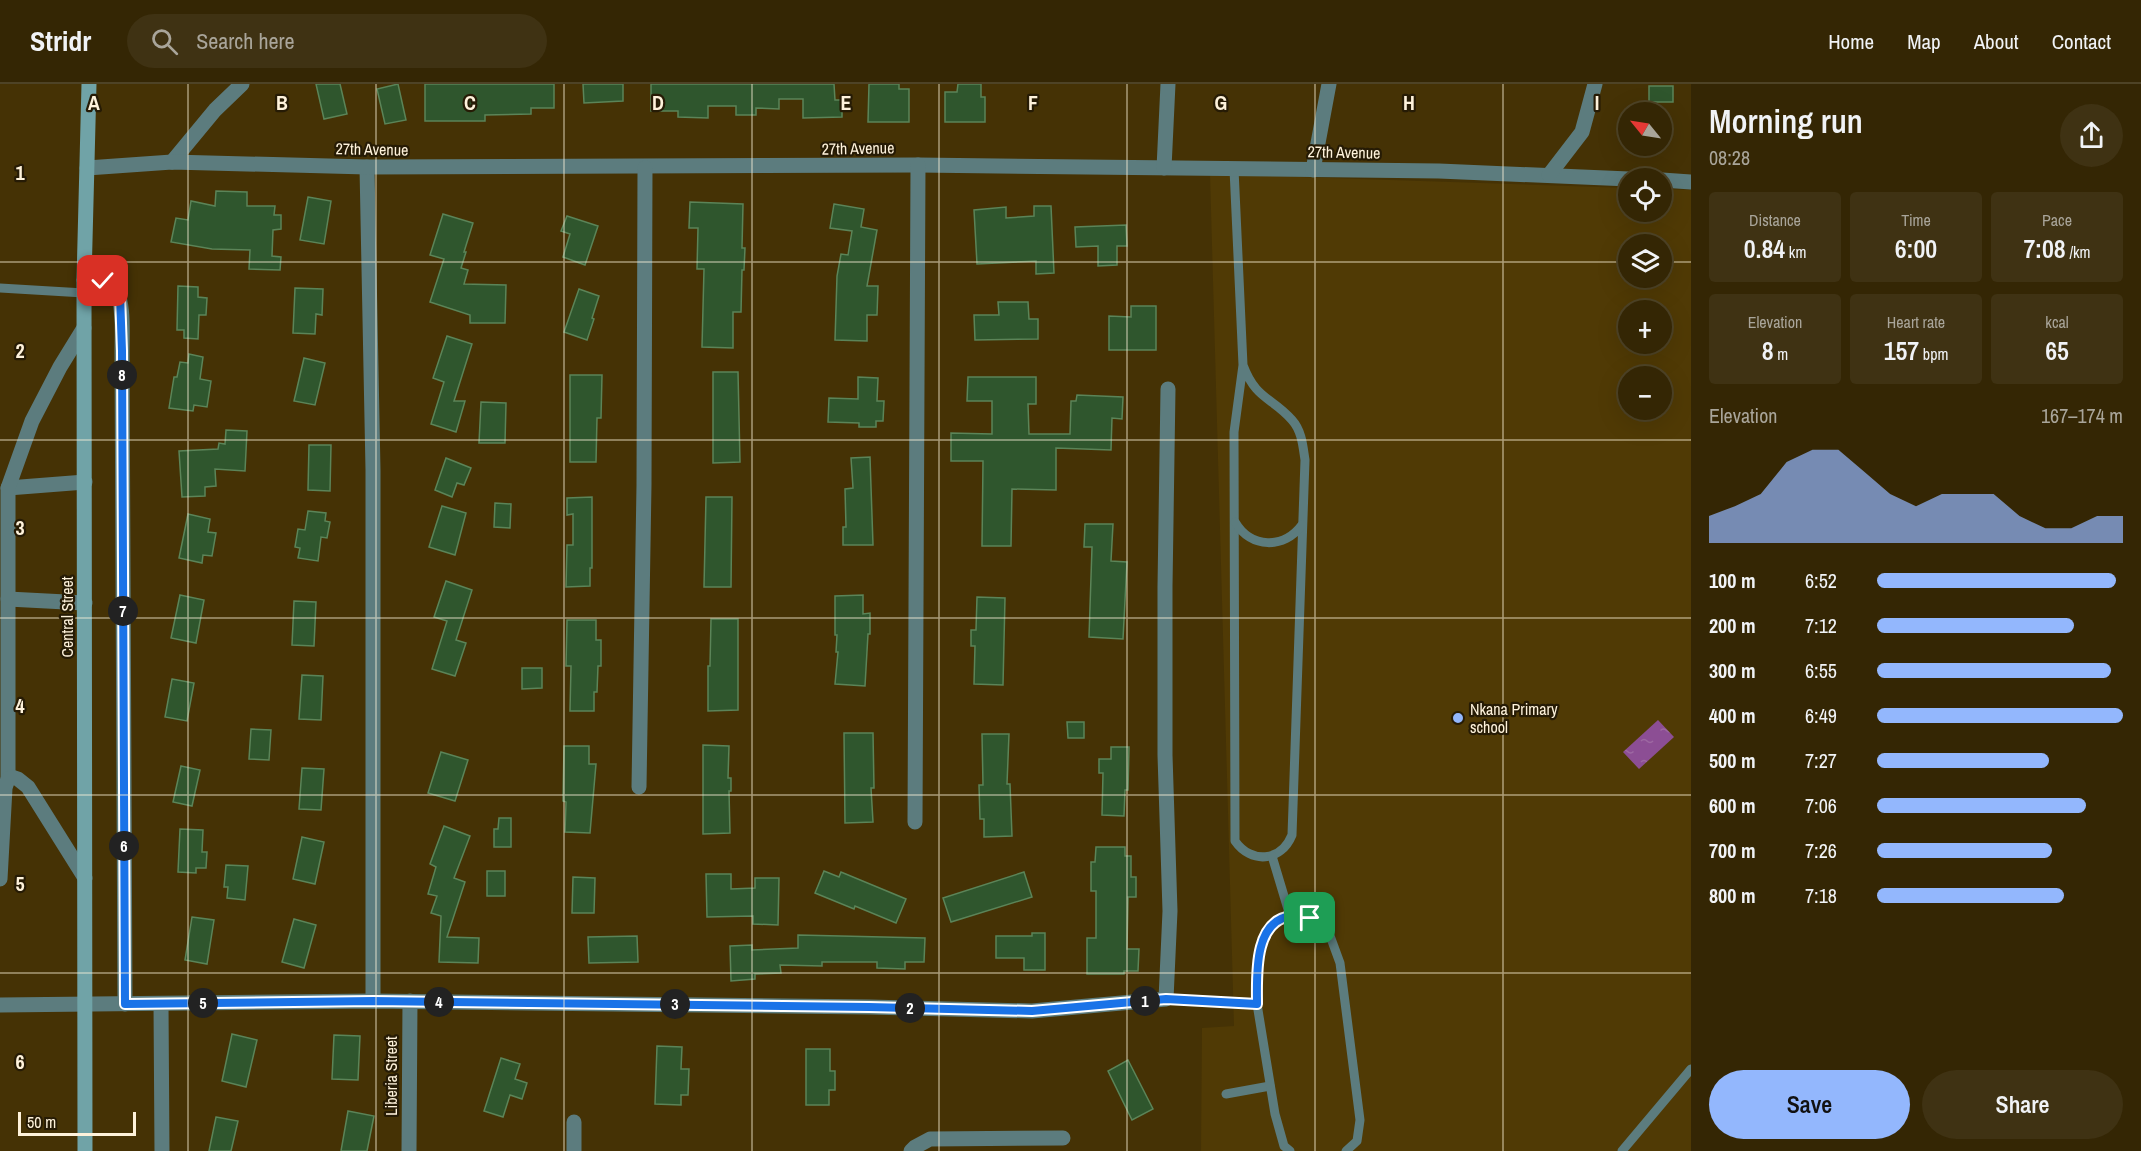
<!DOCTYPE html>
<html lang="en">
<head>
<meta charset="utf-8">
<style>
	:root { --surface:#342604; --page:#3f3213; --text:#f1f3f6; --muted:#a9a59a; --line:#4e4326; --accent:#93b7fd }
	body { margin:0; font-family:"Archivo Narrow",sans-serif; background:var(--page); color:var(--text); height:100vh; display:flex; flex-direction:column; font-size:22px; white-space:nowrap }
	* { box-sizing:border-box; margin:0 }
	p { font-size:20px; color:var(--muted) }
	.icon { flex:none; width:33px; height:33px; fill:none; stroke:currentColor; stroke-width:2; stroke-linecap:round; stroke-linejoin:round }
	.map { position:relative; flex:1; overflow:hidden }
	.drawer { display:flex; flex-direction:column; background:var(--surface); width:450px }
	.drawer>* { flex:none }
	.needle { width:39px; rotate:300deg }
	.controls { position:absolute; left:1618px; top:18px; display:grid; gap:12px }
	.controls a { display:grid; place-items:center; width:54px; height:54px; border-radius:50%; background:var(--surface); box-shadow:0 6px 24px #0002,0 0 0 2px var(--line); font-size:30px }
	.scale { position:absolute; left:18px; bottom:15px; width:118px; box-sizing:border-box; padding-left:6px; border:3px solid #fef2db; border-top:0; font-size:16px; line-height:21px; white-space:nowrap; color:#fef2db; -webkit-text-stroke:4px #261b05; paint-order:stroke }
	.pin { position:absolute; display:grid; place-items:center; width:51px; height:51px; color:#fff; margin:-26px; border-radius:12px; box-shadow:0 3px 9px #0006 }
	.km { position:absolute; width:30px; height:30px; margin:-15px; border-radius:50%; background:#222; color:#fff; font-size:16px; line-height:30px; text-align:center }
	.round { display:grid; place-items:center; flex:none; width:63px; height:63px; border-radius:32px; background:var(--page) }
	.overview { display:flex; align-items:center; justify-content:space-between; height:102px; padding:0 18px }
	h1 { font-size:33px; font-weight:600; line-height:45px }
	.figures { display:grid; grid-template-columns:repeat(3,1fr); gap:9px; height:102px; padding:6px 18px }
	.figures div { display:grid; align-content:center; border-radius:6px; background:var(--page); text-align:center }
	.figures b { font-size:26px; font-weight:600 }
	.figures small { font-size:16px; font-weight:400 }
	.figures p { font-size:16px }
	.chart { height:168px; padding:12px 18px }
	.chart p { display:flex; justify-content:space-between }
	.chart svg { width:100%; height:108px; margin-top:6px; fill:var(--accent); opacity:.7 }
	.cta { display:flex; gap:12px; margin-top:auto; padding:12px 18px }
	.cta a { flex:1; height:69px; border-radius:36px; background:var(--accent); color:#111; font-size:24px; font-weight:600; line-height:69px; text-align:center }
	.cta a+a { background:var(--page); color:var(--text) }
	ul { padding:0 18px; list-style:none; font-size:20px }
	li { display:grid; grid-template-columns:96px 72px 1fr; align-items:center; height:45px }
	li i { height:15px; border-radius:8px; background:var(--accent) }
	header { display:flex; align-items:center; gap:36px; box-sizing:border-box; height:84px; padding:0 30px; background:var(--surface); border-bottom:2px solid var(--line) }
	header strong { font-size:28px }
	nav { display:flex; gap:33px; margin-inline-start:auto; font-size:21px }
	.search { width:420px; height:54px; background:var(--page); display:flex; align-items:center; gap:15px; box-sizing:border-box; padding:0 21px; border-radius:33px; color:var(--muted); font-size:22px }
	main { display:flex; flex:1; min-height:0 }
	.map>svg:first-child { display:block }
</style>
</head>
<body>
<header>
<strong>Stridr</strong>
<div class="search"><svg class="icon" aria-label="search" viewBox="0 0 24 24"><circle cx="10" cy="10" r="6"/><path d="M15 15l6 6"/></svg>Search here</div>
<nav><a>Home</a><a>Map</a><a>About</a><a>Contact</a></nav>
</header>
<main>
<div class="map">
<svg width="1691" height="1067" viewBox="0 0 1691 1067">
	<defs>
		<pattern id="water-ripples" width="26" height="14" patternUnits="userSpaceOnUse" patternTransform="scale(1.5)"><rect width="26" height="14" fill="#8c4e94"/><path d="M2 4q2-2 4 0t4 0M15 11q2-2 4 0t4 0" fill="none" stroke="#9d68a2"/></pattern>
	</defs>
	<rect width="100%" height="100%" fill="#453205"/>
	<path fill="#503a05" fill-rule="evenodd" d="M1210 90 1629 104V128H1662V105L1691 106V1067H1201L1202 944 1234 942ZM1629 160H1662V194H1629ZM1629 226H1662V260H1629ZM1629 292H1662V326H1629Z"/>
	<polygon fill="url(#water-ripples)" points="1658,636 1674,653 1639,685 1623,668"/>
	<g fill="#2f562d" stroke="#5b8458" stroke-width="1.5">
		<polygon points="316,0 340,0 347,30 324,35"/>
		<polygon points="398,0 406,36 385,40 377,5"/>
		<polygon points="425,0 554,0 554,24 531,24 531,30 485,31 485,37 425,37"/>
		<polygon points="583,0 623,0 623,17 584,19"/>
		<polygon points="651,0 834,0 835,16 842,16 842,33 803,34 803,15 779,15 779,25 756,24 756,31 736,31 736,22 708,22 708,34 678,33 678,27 651,27"/>
		<polygon points="869,0 899,0 899,5 909,5 909,38 868,38"/>
		<polygon points="958,0 981,0 981,13 985,13 985,38 945,38 945,8 957,8"/>
		<rect x="1649" y="2" width="24" height="16"/>
		<polygon points="216,107 247,108 247,122 275,122 274,131 281,131 281,145 273,146 272,172 281,173 280,186 249,185 250,166 212,165 171,158 176,134 188,136 191,117 215,122"/>
		<polygon points="308,113 331,117 324,160 300,156"/>
		<polygon points="690,118 743,120 742,164 745,164 744,186 742,186 741,228 733,228 733,264 702,263 704,185 697,185 698,144 689,144"/>
		<polygon points="834,120 864,125 861,143 877,146 867,202 878,202 877,231 867,231 867,257 835,256 837,192 841,170 848,171 852,147 830,144"/>
		<polygon points="1034,122 1051,122 1054,189 1036,190 1036,177 977,180 974,126 1006,123 1006,134 1034,132"/>
		<polygon points="443,130 473,139 464,168 466,168 461,184 468,186 464,200 506,201 505,239 470,239 470,231 430,218 444,175 430,171"/>
		<polygon points="567,132 598,142 585,181 563,173 570,150 561,147"/>
		<polygon points="1126,141 1127,162 1117,162 1117,181 1098,182 1098,162 1076,163 1075,143"/>
		<polygon points="178,202 198,203 198,213 207,214 206,231 199,231 198,255 184,254 184,246 177,246"/>
		<polygon points="295,204 323,205 322,231 316,230 315,250 293,249"/>
		<polygon points="579,205 599,212 592,234 594,235 587,256 564,248"/>
		<polygon points="998,218 1028,218 1029,235 1038,235 1038,255 975,256 974,231 999,231"/>
		<polygon points="1131,222 1156,222 1156,266 1109,266 1109,232 1131,233"/>
		<polygon points="447,252 472,260 454,317 465,317 456,348 431,340 444,298 433,294"/>
		<polygon points="189,270 203,273 200,295 211,297 207,323 194,321 193,327 169,324 174,293 177,293 180,278 188,279"/>
		<polygon points="304,274 325,279 315,321 294,317"/>
		<polygon points="713,288 738,288 740,378 713,379"/>
		<polygon points="570,291 602,291 601,334 597,334 596,378 570,378"/>
		<polygon points="858,293 878,294 877,317 884,317 883,337 876,337 876,343 859,343 859,339 828,338 829,314 858,315"/>
		<polygon points="968,293 1036,293 1036,320 1028,320 1029,350 1070,350 1071,317 1076,317 1077,311 1123,313 1122,335 1112,334 1111,366 1056,364 1056,406 1012,405 1011,462 982,462 983,377 951,377 951,349 992,350 992,317 967,317"/>
		<polygon points="481,318 506,319 505,359 479,359"/>
		<polygon points="226,346 247,347 245,387 215,385 216,402 205,403 205,412 182,413 179,367 218,365 219,359 225,360"/>
		<polygon points="309,361 331,361 330,407 308,406"/>
		<polygon points="870,373 873,461 843,461 843,443 846,443 845,405 853,404 851,374"/>
		<polygon points="446,374 471,384 464,401 457,399 452,413 435,406"/>
		<polygon points="592,413 592,484 590,484 590,502 566,503 567,461 573,461 573,430 567,431 567,414"/>
		<polygon points="706,413 732,413 731,503 704,503"/>
		<polygon points="495,419 511,420 510,444 494,443"/>
		<polygon points="442,422 466,429 455,471 429,463"/>
		<polygon points="308,427 326,429 325,437 330,438 327,454 321,453 318,477 298,474 300,464 295,463 298,445 305,446"/>
		<polygon points="188,430 210,435 208,448 216,449 212,472 203,471 202,479 179,474"/>
		<polygon points="1085,440 1113,440 1111,477 1127,478 1123,555 1089,553 1092,463 1084,463"/>
		<polygon points="446,497 472,506 456,556 466,559 455,592 432,585 447,537 434,533"/>
		<polygon points="180,511 204,516 196,559 171,554"/>
		<polygon points="863,511 863,530 870,529 870,550 868,550 865,602 835,600 838,568 836,568 837,551 835,551 835,512"/>
		<polygon points="977,513 1005,514 1003,601 974,600 975,562 971,562 971,546 976,546"/>
		<polygon points="294,517 316,518 314,562 292,561"/>
		<polygon points="711,535 738,535 738,626 708,627 708,582 710,582"/>
		<polygon points="567,536 596,536 596,556 601,556 601,582 598,582 597,608 594,608 594,627 570,627 571,582 566,582"/>
		<polygon points="522,584 542,584 542,604 522,605"/>
		<polygon points="302,591 323,592 321,636 299,635"/>
		<polygon points="172,595 194,599 187,637 165,633"/>
		<polygon points="1067,638 1084,638 1084,654 1068,654"/>
		<polygon points="251,645 271,646 269,676 249,675"/>
		<polygon points="844,649 873,649 874,704 871,704 873,738 845,739"/>
		<polygon points="982,650 1009,650 1007,700 1010,700 1012,752 984,753 984,735 980,735 979,701 983,701"/>
		<polygon points="703,661 729,662 728,694 731,694 731,707 729,707 730,749 703,750"/>
		<polygon points="564,662 589,662 589,680 596,680 590,749 565,748 566,718 563,717"/>
		<polygon points="1111,663 1129,663 1128,706 1125,706 1124,732 1102,731 1103,689 1099,689 1099,675 1111,675"/>
		<polygon points="441,668 468,676 455,717 428,709"/>
		<polygon points="181,682 200,686 192,722 173,718"/>
		<polygon points="302,684 324,685 321,726 299,725"/>
		<polygon points="499,734 511,734 511,763 494,763 494,745 498,745"/>
		<polygon points="444,742 470,752 454,794 465,798 447,853 479,854 478,879 439,878 441,832 431,829 437,812 428,810 436,783 430,780"/>
		<polygon points="180,745 203,746 202,768 207,768 206,784 196,784 196,789 178,788"/>
		<polygon points="302,753 324,758 315,800 293,795"/>
		<polygon points="1096,763 1125,763 1125,772 1131,772 1131,793 1136,793 1136,813 1128,813 1127,865 1139,865 1138,887 1124,887 1124,890 1087,890 1087,854 1096,854 1096,807 1091,807 1091,778 1095,778"/>
		<polygon points="226,781 248,782 245,816 227,814 228,803 224,803"/>
		<rect x="487" y="787" width="18" height="25"/>
		<polygon points="824,787 839,793 841,788 906,815 896,839 855,822 854,825 815,809"/>
		<polygon points="1024,788 1032,813 951,838 943,814"/>
		<polygon points="706,790 731,790 731,805 755,804 755,794 779,794 778,841 753,840 753,832 707,833"/>
		<polygon points="573,793 595,794 594,829 572,829"/>
		<polygon points="192,833 214,836 207,880 185,876"/>
		<polygon points="294,835 316,841 304,884 282,878"/>
		<polygon points="1032,849 1045,849 1045,886 1024,886 1024,874 996,874 996,852 1032,852"/>
		<polygon points="798,851 925,854 924,878 905,878 905,885 877,884 877,878 822,878 822,882 780,881 781,889 755,890 755,895 731,897 730,862 752,861 752,866 798,864"/>
		<polygon points="637,852 638,878 589,879 588,853"/>
		<polygon points="232,950 257,956 246,1003 222,997"/>
		<polygon points="334,951 360,952 358,996 332,995"/>
		<polygon points="657,962 682,963 681,985 689,985 688,1011 681,1011 681,1021 655,1020"/>
		<polygon points="806,965 830,965 830,987 835,987 835,1006 829,1006 829,1021 806,1021"/>
		<polygon points="501,974 520,980 515,995 527,999 522,1015 510,1011 503,1033 484,1027"/>
		<polygon points="1128,976 1153,1025 1132,1036 1108,987"/>
		<polygon points="348,1027 374,1032 367,1067 341,1067"/>
		<polygon points="216,1033 238,1037 231,1067 209,1067"/>
	</g>
	<g fill="none" stroke-linecap="round" stroke-linejoin="round">
		<g stroke="#5c7c7e" stroke-width="9">
			<path d="M1234 85 1243 281C1256 316 1272 313 1292 336 1302 347 1303 363 1305 376L1292 751C1281 778 1251 780 1235 757L1234 348 1243 281"/>
			<polyline points="0,204 84,209"/>
			<path d="M1235 438C1251 465 1284 465 1302 441"/>
			<polyline points="1272,772 1290,832"/>
			<polyline points="1166,915 1257,920"/>
			<polyline points="1226,1010 1270,1002"/>
			<polyline points="1290,1067 1284,1062 1275,1030 1257,920 1257,890 1260,861 1273,839 1290,832 1310,834 1329,849 1340,879 1360,1036 1357,1057 1346,1067"/>
			<polyline points="1622,1067 1691,985"/>
		</g>
		<g stroke="#5c7c7e" stroke-width="15">
			<polyline points="172,78 215,26 242,0"/>
			<polyline points="367,83 373,386 373,917"/>
			<polyline points="87,84 172,78 367,83 918,81 1439,87 1629,95"/>
			<polyline points="1164,84 1168,0"/>
			<polyline points="1313,86 1329,0"/>
			<polyline points="1549,91 1582,48 1595,0"/>
			<polyline points="1662,96 1691,98"/>
			<path d="M84 196C93 197 105 195 112 201 125 211 122 252 122 267L125 920"/>
			<polyline points="8,404 85,398"/>
			<polyline points="8,515 85,519"/>
			<polyline points="8,695 8,404 32,337 60,283 84,244"/>
			<polyline points="639,703 644,401 645,84"/>
			<polyline points="915,738 918,81"/>
			<polyline points="0,795 5,704 8,695 12,693 18,695 28,703 85,794"/>
			<polyline points="161,920 162,1067"/>
			<polyline points="0,921 373,917 869,923 1032,927 1166,915 1170,827 1165,671 1165,503 1168,305"/>
			<polyline points="409,1067 410,917"/>
			<polyline points="574,1067 574,1038"/>
			<polyline points="911,1067 915,1063 930,1055 1063,1054"/>
		</g>
		<polyline stroke="#70a3a7" stroke-width="15" points="85,1067 84,196 89,0"/>
	</g>
	<g fill="none" stroke-linecap="round" stroke-linejoin="round">
		<g stroke="#fff" stroke-width="12">
			<path id="route" d="M103 197 113 202 120 211 122 267 125 920 373 917 869 923 1032 927 1166 915 1257 920C1257 893 1253 837 1291 832 1297 831 1304 833 1310 834"/>
		</g>
		<use href="#route" stroke="#1a73e8" stroke-width="8"/>
	</g>
	<path fill="none" stroke="#fef2db" stroke-width="1.5" stroke-opacity="0.55" d="M188 0V1067M376 0V1067M564 0V1067M752 0V1067M939 0V1067M1127 0V1067M1315 0V1067M1503 0V1067M0 178H1629M1662 178H1691M0 356H1691M0 534H1691M0 711H1691M0 889H1691"/>
	<circle fill="#93b7fd" stroke="#261b05" stroke-width="2" cx="1458" cy="634" r="6"/>
	<g text-anchor="middle" stroke-width="4.5" stroke-linejoin="round" paint-order="stroke">
		<g font-size="16" fill="#fef2db" stroke="#261b05">
			<text transform="translate(858 64) rotate(-1)" y="6">27th Avenue</text>
			<text transform="translate(372 65) rotate(1)" y="6">27th Avenue</text>
			<text transform="translate(1344 68) rotate(1)" y="6">27th Avenue</text>
			<text transform="translate(67 533) rotate(-90)" y="6">Central Street</text>
			<text transform="translate(391 992) rotate(-90)" y="6">Liberia Street</text>
		</g>
		<g font-size="16" fill="#fef2db" stroke="#261b05" text-anchor="start">
			<text x="1470" y="631">Nkana Primary<tspan x="1470" dy="18">school</tspan></text>
		</g>
	</g>
	<g font-size="20" text-anchor="middle" font-weight="bold" fill="#fef2db" stroke="#261b05" stroke-width="4.5" stroke-linejoin="round" paint-order="stroke">
		<text x="94" y="26">A</text>
		<text x="282" y="26">B</text>
		<text x="470" y="26">C</text>
		<text x="658" y="26">D</text>
		<text x="846" y="26">E</text>
		<text x="1033" y="26">F</text>
		<text x="1221" y="26">G</text>
		<text x="1409" y="26">H</text>
		<text x="1597" y="26">I</text>
		<text x="20" y="96">1</text>
		<text x="20" y="274">2</text>
		<text x="20" y="451">3</text>
		<text x="20" y="629">4</text>
		<text x="20" y="807">5</text>
		<text x="20" y="985">6</text>
	</g>
</svg>
<div class="controls">
<a><svg class="needle" viewBox="-14 -14 28 28"><path d="M0-13l5 13h-10z" fill="#e53935"/><path d="M0 13l5-13h-10z" fill="#a9a59a"/></svg></a>
<a><svg class="icon" aria-label="locate" viewBox="0 0 24 24"><circle cx="12" cy="12" r="6"/><path d="M12 2v4M12 18v4M2 12h4M18 12h4"/></svg></a>
<a><svg class="icon" aria-label="layers" viewBox="0 0 24 24"><path d="M12 4l9 5-9 5-9-5zM3 14l9 5 9-5"/></svg></a>
<a>+</a>
<a>−</a>
</div>
<div class="scale">50 m</div>
<div class="pin" style="left:1310px;top:834px;background:#1e9e55"><svg class="icon" aria-label="arrive" viewBox="0 0 24 24"><path d="M6 21V4h12l-3 4 3 4H6"/></svg></div>
<div class="pin" style="left:103px;top:197px;background:#d93025"><svg class="icon" aria-label="check" viewBox="0 0 24 24"><path d="M5 12l5 5 9-10"/></svg></div>
<b class="km" style="left:1145px;top:917px">1</b>
<b class="km" style="left:910px;top:924px">2</b>
<b class="km" style="left:675px;top:920px">3</b>
<b class="km" style="left:439px;top:918px">4</b>
<b class="km" style="left:203px;top:919px">5</b>
<b class="km" style="left:124px;top:762px">6</b>
<b class="km" style="left:123px;top:527px">7</b>
<b class="km" style="left:122px;top:291px">8</b>
</div>
<section class="drawer">
<div class="overview"><div><h1>Morning run</h1><p>08:28</p></div><a class="round"><svg class="icon" aria-label="share" viewBox="0 0 24 24"><path d="M12 15V3M7 8l5-5 5 5M5 13v7h14v-7"/></svg></a></div>
<div class="figures">
<div><p>Distance</p><b>0.84<small> km</small></b></div>
<div><p>Time</p><b>6:00</b></div>
<div><p>Pace</p><b>7:08<small> /km</small></b></div>
</div>
<div class="figures">
<div><p>Elevation</p><b>8<small> m</small></b></div>
<div><p>Heart rate</p><b>157<small> bpm</small></b></div>
<div><p>kcal</p><b>65</b></div>
</div>
<div class="chart"><p><span>Elevation</span>167–174 m</p>
<svg viewBox="0 0 160 44" preserveAspectRatio="none"><path d="M0 44V33L10 29L20 24L30 11L40 6L50 6L60 15L70 24L80 29L90 24L100 24L110 24L120 33L130 38L140 38L150 33L160 33V44z"/></svg>
</div>
<ul>
<li><b>100 m</b>6:52<i style="width:97%"></i></li>
<li><b>200 m</b>7:12<i style="width:80%"></i></li>
<li><b>300 m</b>6:55<i style="width:95%"></i></li>
<li><b>400 m</b>6:49<i style="width:100%"></i></li>
<li><b>500 m</b>7:27<i style="width:70%"></i></li>
<li><b>600 m</b>7:06<i style="width:85%"></i></li>
<li><b>700 m</b>7:26<i style="width:71%"></i></li>
<li><b>800 m</b>7:18<i style="width:76%"></i></li>
</ul>
<div class="cta"><a>Save</a><a>Share</a></div>
</section>
</main>
</body>
</html>
